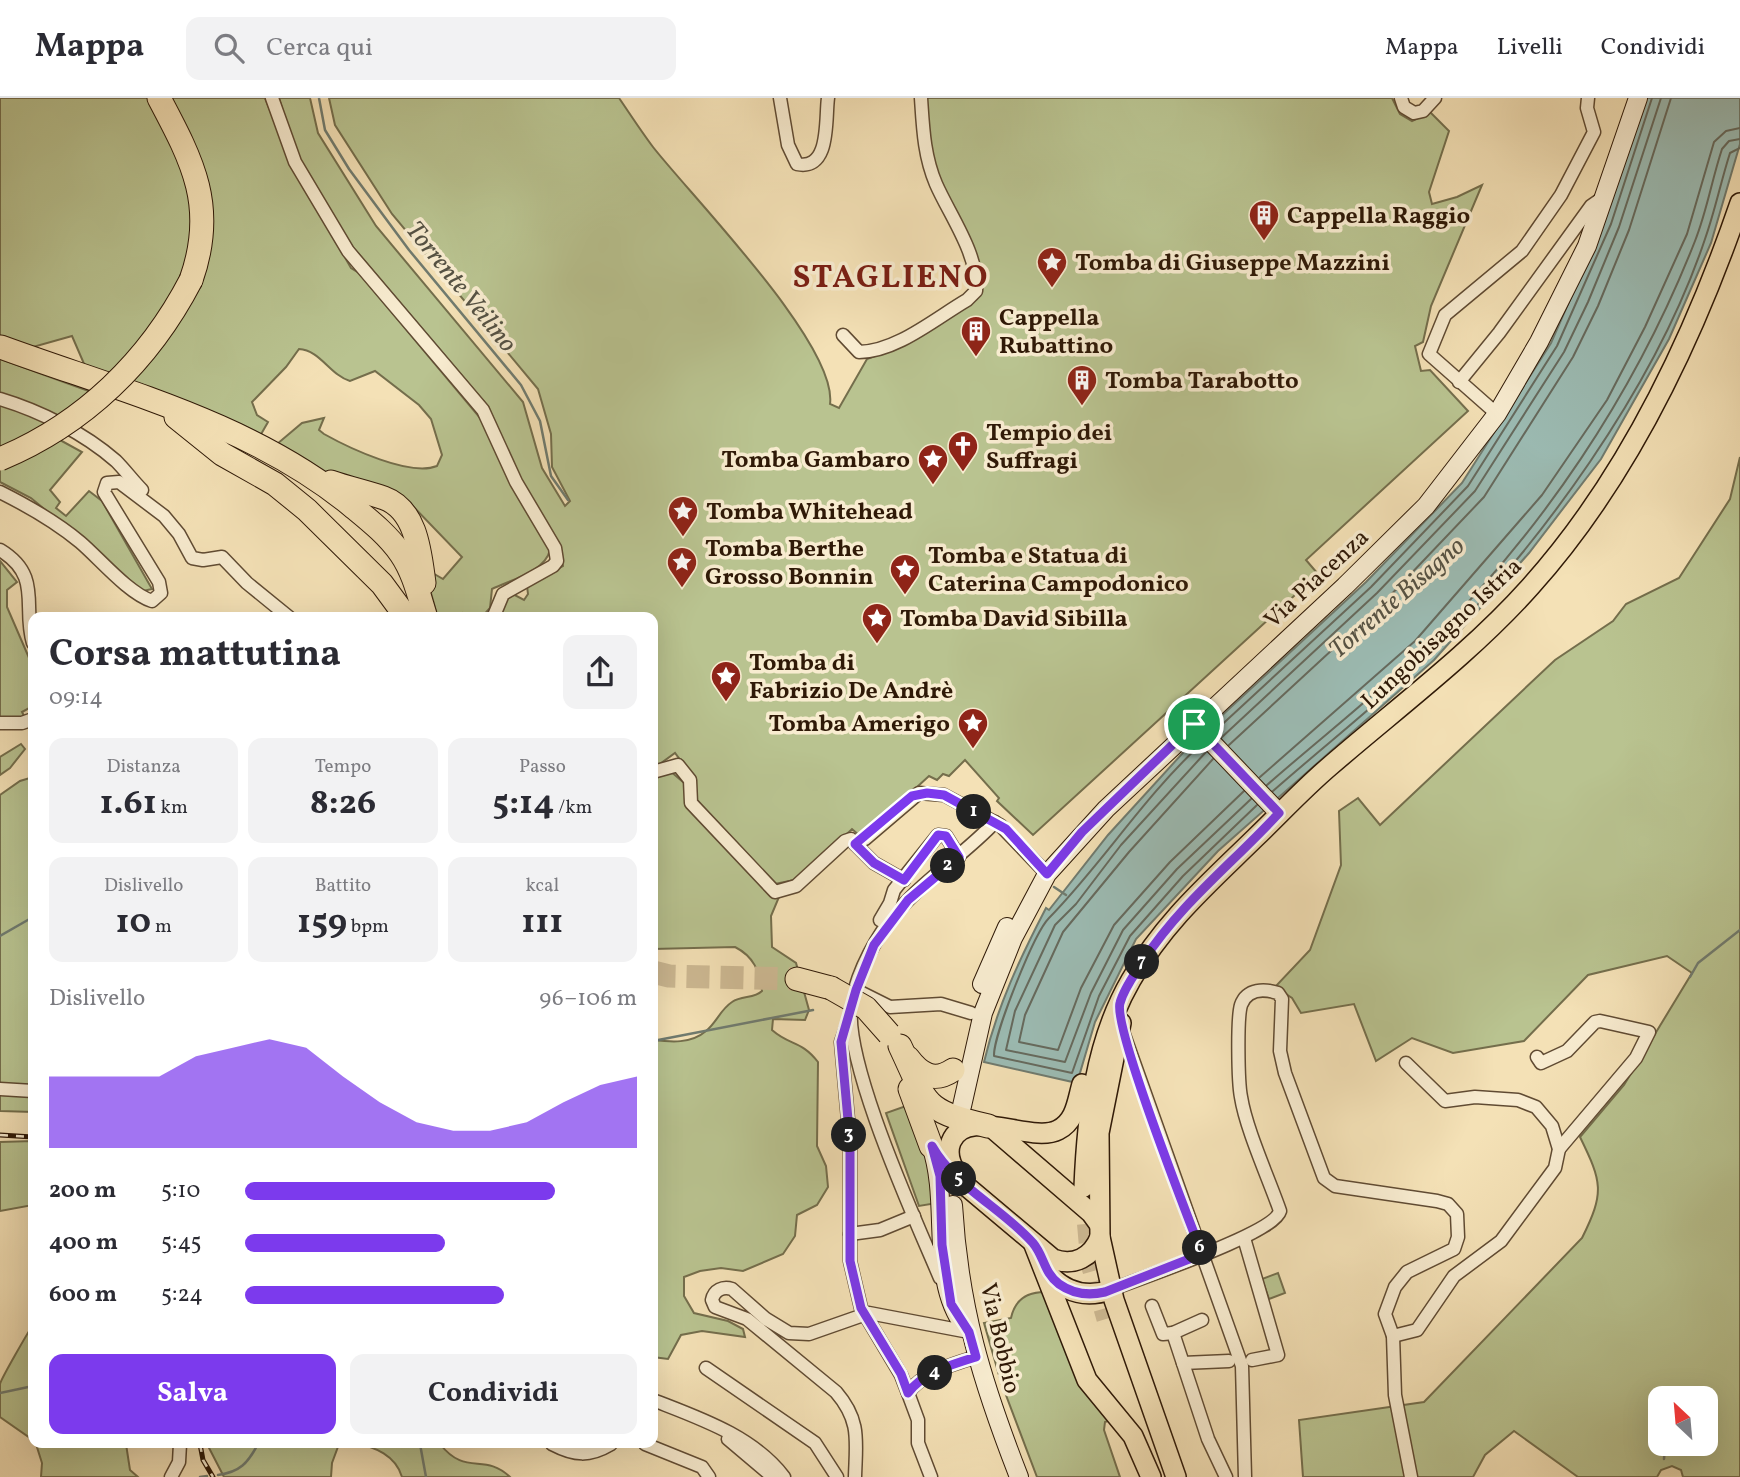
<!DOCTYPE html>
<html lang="it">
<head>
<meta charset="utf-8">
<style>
	:root { --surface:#fff; --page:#f2f2f3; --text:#2b2b33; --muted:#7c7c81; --line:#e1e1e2; --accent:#7c3aed }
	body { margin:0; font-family:Vollkorn,serif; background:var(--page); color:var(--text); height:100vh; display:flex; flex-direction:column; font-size:26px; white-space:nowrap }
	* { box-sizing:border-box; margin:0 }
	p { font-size:23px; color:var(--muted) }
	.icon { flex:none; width:38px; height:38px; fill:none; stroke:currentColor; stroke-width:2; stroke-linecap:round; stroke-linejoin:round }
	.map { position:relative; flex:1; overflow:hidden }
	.panel { position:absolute; left:28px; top:514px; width:630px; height:836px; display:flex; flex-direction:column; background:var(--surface); border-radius:14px; box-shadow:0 7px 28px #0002 }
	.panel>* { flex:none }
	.needle { width:46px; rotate:334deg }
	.controls { position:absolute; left:1648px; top:1288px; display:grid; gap:14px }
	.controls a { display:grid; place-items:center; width:70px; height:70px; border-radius:14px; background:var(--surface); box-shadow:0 7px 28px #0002; font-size:35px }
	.pin { position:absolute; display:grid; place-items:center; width:60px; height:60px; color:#fff; margin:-30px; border:4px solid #fff; border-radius:50%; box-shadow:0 2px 7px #0007 }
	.km { position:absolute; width:35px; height:35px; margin:-18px; border-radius:50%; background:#222; color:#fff; font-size:19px; line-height:35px; text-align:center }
	.round { display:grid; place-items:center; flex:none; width:74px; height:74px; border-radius:14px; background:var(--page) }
	.summary { display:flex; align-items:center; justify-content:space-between; height:119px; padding:0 21px }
	h1 { font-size:38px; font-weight:700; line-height:52px }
	.metrics { display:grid; grid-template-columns:repeat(3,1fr); gap:10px; height:119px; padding:7px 21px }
	.metrics div { display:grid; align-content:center; border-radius:14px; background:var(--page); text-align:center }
	.metrics b { font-size:35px; font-weight:700 }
	.metrics small { font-size:19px; font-weight:400 }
	.metrics p { font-size:19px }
	.chart { height:196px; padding:14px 21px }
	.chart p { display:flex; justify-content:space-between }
	.chart svg { width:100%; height:126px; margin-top:7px; fill:var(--accent); opacity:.7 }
	.primary-button { display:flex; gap:14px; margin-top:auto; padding:14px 21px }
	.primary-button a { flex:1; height:80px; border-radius:14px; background:var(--accent); color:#fff; font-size:28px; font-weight:700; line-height:80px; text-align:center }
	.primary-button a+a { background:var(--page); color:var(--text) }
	ul { padding:0 21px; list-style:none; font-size:23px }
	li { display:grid; grid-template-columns:112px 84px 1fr; align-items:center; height:52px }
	li i { height:18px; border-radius:9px; background:var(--accent) }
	header { display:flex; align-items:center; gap:42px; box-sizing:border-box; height:98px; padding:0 35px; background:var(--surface); border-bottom:2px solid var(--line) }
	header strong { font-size:33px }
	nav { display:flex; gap:38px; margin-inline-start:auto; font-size:24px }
	.search { width:490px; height:63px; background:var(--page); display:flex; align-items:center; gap:18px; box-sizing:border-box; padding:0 24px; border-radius:14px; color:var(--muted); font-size:26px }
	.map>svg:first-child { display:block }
</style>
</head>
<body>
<header>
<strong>Mappa</strong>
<div class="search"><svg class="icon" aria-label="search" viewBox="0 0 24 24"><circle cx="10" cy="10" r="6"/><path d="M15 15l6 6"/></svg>Cerca qui</div>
<nav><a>Mappa</a><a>Livelli</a><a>Condividi</a></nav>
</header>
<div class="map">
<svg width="1740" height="1379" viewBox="0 0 1740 1379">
	<rect width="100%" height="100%" fill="#f4e1b6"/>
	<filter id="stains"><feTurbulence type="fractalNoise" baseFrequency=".00286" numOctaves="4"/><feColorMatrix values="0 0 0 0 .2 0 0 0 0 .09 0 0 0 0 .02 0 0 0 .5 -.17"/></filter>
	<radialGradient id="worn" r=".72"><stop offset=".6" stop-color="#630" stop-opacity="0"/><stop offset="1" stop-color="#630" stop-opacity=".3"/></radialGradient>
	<g fill="#b9c390" stroke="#746e4c" stroke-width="2" fill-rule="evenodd">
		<path d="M0 0H265L291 65 351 170 359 175 481 321 550 452C545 474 510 482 492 491L490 510 481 520H472L463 515 458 520H438L424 470 443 481 462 459 406 401 348 388 277 346 302 325 324 320 319 332 324 336C349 350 410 379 437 368L442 357 431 321 419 307 375 273 350 283C330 277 320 252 299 251L286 269 252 304 257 317 268 324 260 338 88 275 72 238 26 251 2 238 0 241Z"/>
		<path d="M279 0H310L318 35 376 128 523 304 542 370 565 408 570 403 552 369 551 336 538 291 392 116 335 27 329 0H619C630 16 641 33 653 49 692 99 838 247 830 306L839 310 867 261 901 248 977 201 980 195 931 57 926 0H1392L1400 16 1412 23 1430 14 1449 33 1429 94 1432 106 1457 99 1482 87 1431 208 1423 244 1415 248 1421 273 1430 272 1468 313 1306 462 1318 476 1033 737 997 703 999 700 965 662 949 678 943 676 937 682 929 678 865 737 860 738 852 731 799 781 770 787 694 703 696 683 675 655 653 671V520H497L501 506 511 495 524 502 528 496 527 488 563 468 559 447 519 379 488 308 351 147 298 64Z"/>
		<polygon points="0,261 97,296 0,352"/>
		<polygon points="60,342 82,354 50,392 60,404 56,410 66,418 89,393 102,403 152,491 143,493 31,400 0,384 0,371"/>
		<path d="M1740 359V1379H1683L1681 1372 1672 1368 1661 1372 1657 1379H1578L1514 1333 1485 1357 1473 1379H1303L1299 1322 1424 1304 1582 1140C1605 1094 1602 1084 1580 1039L1624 987 1692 875 1667 858 1588 877 1524 943 1453 955 1412 940 1376 963 1354 906 1301 915 1292 900 1275 889 1310 852 1341 767 1339 713 1358 700 1380 727 1555 562 1613 523 1626 506 1679 480 1730 401ZM1661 1300H1706V1346H1661Z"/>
		<polygon points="0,463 17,484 7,492 7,509 33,569 33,608 22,614 25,620 0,623"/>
		<polygon points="21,646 25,651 10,670 0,677 0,659"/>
		<path d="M669 672 683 684 767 793 779 799 771 818 772 849 796 865 809 912 805 922 773 921 772 932C790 948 801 942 818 964L817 1048 826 1068 828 1089 817 1107 797 1117 795 1138 783 1156 743 1173 721 1170 700 1173 684 1179V1198L694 1215 728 1223 743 1231 745 1239 702 1233 681 1237 668 1261 653 1259V942C671 944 691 946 706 933 717 924 720 912 732 904 742 897 754 901 762 893 760 873 753 858 735 849L653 851V676Z"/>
		<polygon points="33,679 33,1014 0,1013 0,697 20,683"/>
		<polygon points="906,1008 929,1065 937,1105 919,1108 886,1015"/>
		<polygon points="33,1043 33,1107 0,1113 0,1044"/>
		<polygon points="1278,1175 1285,1195 1269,1201 1262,1181"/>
		<path d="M1045 1194 1114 1321 1105 1324 1104 1332 1120 1379H1037L1001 1284 984 1225 1011 1220C1015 1201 1027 1194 1045 1194Z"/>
		<path d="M33 1227V1342L0 1319C0 1309 0 1296 0 1286 1 1281 28 1234 33 1227Z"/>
		<polygon points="36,1346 126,1346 130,1372 138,1379 41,1379 42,1365"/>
		<polygon points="207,1346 339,1346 332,1365 331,1379 224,1379"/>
		<path d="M354 1346H440C466 1379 484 1354 510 1379H402C396 1358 375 1348 354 1346Z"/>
	</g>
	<path fill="#9cbcb4" stroke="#707b6f" stroke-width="2" d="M1646 0H1740V46L1711 145 1669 241 1601 361 1529 455 1434 562 1218 753 1136 841 1095 924 1077 985 984 964C997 909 1020 860 1046 810L1049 812 1108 737 1191 646 1366 484 1462 385 1551 245 1604 124Z"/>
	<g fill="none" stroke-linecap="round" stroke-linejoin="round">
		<g stroke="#666a5e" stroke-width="2">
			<polyline points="1215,633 1371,489 1468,388 1557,248 1611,126 1652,0"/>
			<polyline points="1221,640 1377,495 1475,393 1564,254 1588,204 1619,129 1661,0"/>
			<path d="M1200 647C1143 700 1102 766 1049 820 1034 835 993 938 994 958L1072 975 1099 898 1130 838 1183 778 1257 707"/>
			<polyline points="1229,647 1385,503 1484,399 1573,259 1598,208 1629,132 1671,0"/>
			<polyline points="1206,654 1121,747 1076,806 1055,827 1015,913 1006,952 1065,964 1091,895 1123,832 1177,771 1251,701"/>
			<polyline points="1213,661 1129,754 1063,834 1025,917 1019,944 1058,952 1081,890 1114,827 1170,764 1244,693"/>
			<polyline points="1260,679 1415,543 1542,397 1607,302 1645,229 1687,136 1714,44 1726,33 1740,30"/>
			<path d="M1267 687C1318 642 1374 599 1423 551 1541 435 1635 296 1695 143 1707 113 1712 81 1722 51L1729 43 1740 41"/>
			<path d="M1273 693C1324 648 1379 605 1429 557 1539 450 1656 288 1705 141 1715 113 1721 83 1730 55L1740 50"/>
		</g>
		<g stroke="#707b6f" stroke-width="2.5">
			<polyline points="319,0 325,32 349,71 409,152 521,287 540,323 551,378 568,402"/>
			<polyline points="1054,789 1066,797"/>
			<polyline points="0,838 33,819"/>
			<polyline points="1690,879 1698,865 1740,832"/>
			<polyline points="653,943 813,912"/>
			<polyline points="0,1295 33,1288"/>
			<polyline points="420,1346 426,1379"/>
			<polyline points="1664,1361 1665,1347"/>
			<path d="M218 1377C240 1374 248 1365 258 1346"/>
			<polyline points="200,1379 207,1378"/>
		</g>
		<polyline stroke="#cdb993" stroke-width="18" stroke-dasharray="18 9" stroke-linecap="butt" points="953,1067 953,1107"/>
		<polyline stroke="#cdb993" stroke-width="19" stroke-dasharray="19 10" stroke-linecap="butt" points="1084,1097 1090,1166 1106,1221"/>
		<polyline stroke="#cdb993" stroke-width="23" stroke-dasharray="23 11" stroke-linecap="butt" points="653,874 669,878 797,881"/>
		<g stroke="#604b33" stroke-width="15">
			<g id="street">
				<polyline points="272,0 295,64 348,153 483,312 516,384 555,450 557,463 553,468 503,496 493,520"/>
				<path d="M780 0 788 47 797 66C831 73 825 21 828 0"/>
				<polyline points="1401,0 1404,9 1414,15 1423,13 1435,0"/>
				<path d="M843 237 859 254C896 254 936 220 967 202L976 193C979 157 950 118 936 86 924 58 923 30 921 0"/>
				<polyline points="1459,284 1499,235 1591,108 1604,99"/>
				<path d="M0 301C40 313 84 335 116 363 125 372 133 383 142 392"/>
				<polyline points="1497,316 1429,256 1445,217 1522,153 1561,97 1594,34 1587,10 1588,0"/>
				<path d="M0 394C28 408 56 424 80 444 100 461 128 495 152 503L161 495 159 484 104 394 107 385 119 384 164 418 179 436 192 460 203 462 222 459 247 485 290 520"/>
				<path d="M0 452C43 478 22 509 33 545"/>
				<polyline points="0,625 22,625 33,621"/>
				<polyline points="653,674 678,667 690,682 691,705 775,794 796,788 845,743 851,741 855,746 865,741 919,695 944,697 1000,727 1047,776"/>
				<polyline points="855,746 874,765 904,782"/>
				<polyline points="880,822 890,805 894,792 938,737 946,738 959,759"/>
				<polyline points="856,892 890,909 941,906 971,915"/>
				<polyline points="850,919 841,944 850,1044 850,1163 861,1210 901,1277 908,1295 918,1322 918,1345 931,1379"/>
				<polyline points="1122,931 1242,1268 1245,1379"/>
				<polyline points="1537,959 1541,965 1567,953 1595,924 1600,923 1649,934 1636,960 1559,1051"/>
				<polyline points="0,991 33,993"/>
				<polyline points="850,1136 880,1132 914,1118"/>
				<polyline points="1244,1140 1278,1257 1252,1262"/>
				<path d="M940 1180C916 1123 840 958 852 903 858 872 877 837 897 814 926 780 965 756 995 724"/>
				<path d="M1111 1192C1139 1180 1274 1136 1280 1113 1269 1081 1246 1031 1241 999 1238 984 1237 920 1241 907 1247 890 1265 891 1278 895L1282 901 1280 953 1285 975 1324 1080 1335 1088 1437 1103 1448 1106 1457 1116 1458 1139 1454 1151 1407 1174 1395 1189 1385 1216 1393 1238 1395 1297 1411 1379"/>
				<polyline points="1152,1208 1163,1236 1173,1235 1208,1341 1226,1379"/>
				<polyline points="1173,1235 1202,1222"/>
				<polyline points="1393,1238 1417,1232 1454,1178 1501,1143 1555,1070 1559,1051 1552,1028 1536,1009 1518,1002 1475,999 1445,1003 1406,965"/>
				<polyline points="1183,1265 1229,1263"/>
				<polyline points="706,1270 815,1345 837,1379"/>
				<path d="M908 1295C922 1275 953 1266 976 1259"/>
				<path d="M653 1302C699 1320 753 1338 784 1379"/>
				<polyline points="728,1341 773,1379"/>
				<path d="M552 1346C575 1358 589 1359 611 1346"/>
				<polyline points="645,1346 702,1369 709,1379"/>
				<polyline points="171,1379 179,1364 180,1346"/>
				<path d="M855 1379C856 1343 861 1323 836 1294L747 1221 715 1209 712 1202C714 1192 723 1188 732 1191L766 1221 789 1235 809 1236 869 1215 969 1234"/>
			</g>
		</g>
		<g stroke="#2f1907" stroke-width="20">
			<g id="secondary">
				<polyline points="1194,626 1279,715"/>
				<polyline points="982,886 1007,829"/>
				<polyline points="962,1008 983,915 1013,840 1047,776 1106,711 1345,488 1426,408 1497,316 1539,244 1587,148 1638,0"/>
				<path d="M931 1048C951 1104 928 1181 965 1229"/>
				<path d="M953 1107C959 1210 982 1284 1019 1379"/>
			</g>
		</g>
		<g stroke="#2f1907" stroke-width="22">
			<g id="primary">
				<polyline points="1121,925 1099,1035 1100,1139 1114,1202 1176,1379"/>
				<polyline points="991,1029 1091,1115 1099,1126"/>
				<path d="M953 1077 1053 1161C1074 1169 1092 1159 1100 1139"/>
				<path d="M962 1084C954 1072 945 1059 951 1044 966 1007 1031 1046 1058 1032 1076 1023 1077 1003 1082 986"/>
				<path d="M1084 1089C1087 1018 1095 944 1131 882 1164 824 1208 786 1255 740 1280 716 1303 691 1330 668 1397 610 1471 555 1530 489 1628 380 1693 242 1740 105"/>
				<polyline points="1034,1147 1087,1282 1133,1338 1151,1379"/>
				<path d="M1048 1175C1065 1195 1086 1200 1111 1192"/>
			</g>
		</g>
		<g stroke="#2f1907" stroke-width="25">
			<g id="highway">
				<path d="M159 0C193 64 217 109 191 182"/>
				<path d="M1 249C121 293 251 325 352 408 369 422 388 437 401 456 414 475 419 498 426 520"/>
				<polyline points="176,319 222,356 275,386 307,412 382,486 407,520"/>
				<path d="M331 384C348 390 367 394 384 400 417 412 420 456 424 485"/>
				<polyline points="797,881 831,890"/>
				<path d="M900 948C928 1007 921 1012 988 1028"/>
				<path d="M908 960C920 976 934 985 953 972"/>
				<polyline points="910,991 931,1048"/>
			</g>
		</g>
		<use href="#street" stroke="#f8ecd0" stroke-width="12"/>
		<use href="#secondary" stroke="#f8ecd0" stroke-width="18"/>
		<use href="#primary" stroke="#f4e1b6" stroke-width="19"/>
		<use href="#highway" stroke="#f4e1b6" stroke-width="23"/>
		<g stroke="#2f1907" stroke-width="5">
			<g id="rail">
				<polyline points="0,1037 33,1039"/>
				<polyline points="200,1346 203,1362 213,1379"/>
			</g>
		</g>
		<use href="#rail" stroke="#f8ecd0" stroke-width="2.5" stroke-dasharray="8" stroke-linecap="butt"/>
		<g stroke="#2f1907" stroke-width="25" stroke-linecap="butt">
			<g id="highway-bridge">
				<path d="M0 361C84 326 149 263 191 182"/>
				<polyline points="831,890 866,910 889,936"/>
			</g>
		</g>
		<use href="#highway-bridge" stroke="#f4e1b6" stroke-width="23"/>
	</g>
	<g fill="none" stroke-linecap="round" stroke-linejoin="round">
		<g stroke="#fff" stroke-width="14">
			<path id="route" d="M1194 626 1279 715C1232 766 1182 804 1143 863 1135 876 1124 890 1120 905 1113 929 1188 1119 1202 1156L1105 1194C1088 1198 1073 1196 1059 1186 1044 1175 1044 1158 1033 1145 1002 1110 955 1089 932 1048L940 1078 942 1147 951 1206 969 1234 976 1259C953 1266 922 1275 908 1295L901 1276 861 1210 850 1163V1044L841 944 856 892 874 847 908 802 959 759 946 738 938 737 904 782 874 765 855 746 912 698 927 695 944 697 1006 731 1047 776 1082 734Z"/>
		</g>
		<use href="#route" stroke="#7c3aed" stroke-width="9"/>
	</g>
	<defs>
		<g id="building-pin" transform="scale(1.575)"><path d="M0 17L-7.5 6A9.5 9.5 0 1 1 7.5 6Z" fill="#8f2418" stroke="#f8ecd0"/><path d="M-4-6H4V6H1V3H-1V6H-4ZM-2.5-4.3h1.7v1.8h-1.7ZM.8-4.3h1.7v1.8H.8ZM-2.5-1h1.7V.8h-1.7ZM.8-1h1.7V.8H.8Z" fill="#fff"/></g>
		<g id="sight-pin" transform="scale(1.575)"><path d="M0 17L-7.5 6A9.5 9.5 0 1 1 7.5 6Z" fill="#8f2418" stroke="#f8ecd0"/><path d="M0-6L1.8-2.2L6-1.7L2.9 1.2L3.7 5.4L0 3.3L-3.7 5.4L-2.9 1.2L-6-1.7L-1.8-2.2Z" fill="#fff"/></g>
		<g id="church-pin" transform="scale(1.575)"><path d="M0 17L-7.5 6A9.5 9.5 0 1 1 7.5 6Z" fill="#8f2418" stroke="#f8ecd0"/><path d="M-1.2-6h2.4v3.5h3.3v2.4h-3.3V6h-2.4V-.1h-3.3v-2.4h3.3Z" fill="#fff"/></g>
	</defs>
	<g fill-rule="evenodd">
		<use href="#building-pin" x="1264" y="117"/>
		<use href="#sight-pin" x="1052" y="164"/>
		<use href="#building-pin" x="976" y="233"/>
		<use href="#building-pin" x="1082" y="282"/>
		<use href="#church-pin" x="963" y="348"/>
		<use href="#sight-pin" x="933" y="361"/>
		<use href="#sight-pin" x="683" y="413"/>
		<use href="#sight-pin" x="682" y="464"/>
		<use href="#sight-pin" x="905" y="471"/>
		<use href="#sight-pin" x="877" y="520"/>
		<use href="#sight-pin" x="726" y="578"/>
		<use href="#sight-pin" x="973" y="625"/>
	</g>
	<g text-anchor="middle" stroke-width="7" stroke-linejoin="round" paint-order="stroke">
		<g font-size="24" font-weight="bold" fill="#2f1907" stroke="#f8ecd0" text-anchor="start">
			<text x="1287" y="125">Cappella Raggio</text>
			<text x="1075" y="172">Tomba di Giuseppe Mazzini</text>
			<text x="999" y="227">Cappella<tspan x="999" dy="28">Rubattino</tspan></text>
			<text x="1105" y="290">Tomba Tarabotto</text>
			<text x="986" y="342">Tempio dei<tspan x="986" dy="28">Suffragi</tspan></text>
			<text x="910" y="369" text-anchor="end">Tomba Gambaro</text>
			<text x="706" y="421">Tomba Whitehead</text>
			<text x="705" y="458">Tomba Berthe<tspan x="705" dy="28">Grosso Bonnin</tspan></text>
			<text x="928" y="465">Tomba e Statua di<tspan x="928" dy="28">Caterina Campodonico</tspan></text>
			<text x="900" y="528">Tomba David Sibilla</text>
			<text x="749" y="572">Tomba di<tspan x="749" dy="28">Fabrizio De Andrè</tspan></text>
			<text x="950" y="633" text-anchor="end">Tomba Amerigo</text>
		</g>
		<g font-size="24" fill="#2f1907" stroke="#f8ecd0">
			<text transform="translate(1316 480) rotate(-43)" y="8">Via Piacenza</text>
			<text transform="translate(1441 535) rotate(-43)" y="8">Lungobisagno Istria</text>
			<text transform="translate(1001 1240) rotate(77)" y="8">Via Bobbio</text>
		</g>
		<g font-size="26" font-style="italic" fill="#555244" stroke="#f8ecd0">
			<text transform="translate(462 188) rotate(51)" y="9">Torrente Veilino</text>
			<text transform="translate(1396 499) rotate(-41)" y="9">Torrente Bisagno</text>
		</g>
		<g font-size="32" font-weight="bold" letter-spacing="2" fill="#7a1f14" stroke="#f8ecd0">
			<text x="891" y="189">STAGLIENO</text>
		</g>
	</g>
	<rect width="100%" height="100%" filter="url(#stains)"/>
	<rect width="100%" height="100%" fill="url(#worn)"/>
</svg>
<div class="controls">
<a><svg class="needle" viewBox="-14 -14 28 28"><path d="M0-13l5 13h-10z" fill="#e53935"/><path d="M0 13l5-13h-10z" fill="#7c7c81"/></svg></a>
</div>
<div class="pin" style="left:1194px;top:626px;background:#1e9e55"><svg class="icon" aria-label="arrive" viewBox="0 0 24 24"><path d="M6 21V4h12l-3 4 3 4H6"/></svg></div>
<b class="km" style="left:974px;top:714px">1</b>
<b class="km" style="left:948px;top:768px">2</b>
<b class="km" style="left:849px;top:1037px">3</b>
<b class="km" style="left:935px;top:1275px">4</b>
<b class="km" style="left:959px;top:1081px">5</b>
<b class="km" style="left:1200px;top:1150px">6</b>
<b class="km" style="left:1142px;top:864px">7</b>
<section class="panel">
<div class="summary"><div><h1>Corsa mattutina</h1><p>09:14</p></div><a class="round"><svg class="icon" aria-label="share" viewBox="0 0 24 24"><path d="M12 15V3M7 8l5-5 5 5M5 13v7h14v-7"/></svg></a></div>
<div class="metrics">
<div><p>Distanza</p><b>1.61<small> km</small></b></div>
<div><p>Tempo</p><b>8:26</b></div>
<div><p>Passo</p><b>5:14<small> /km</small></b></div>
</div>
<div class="metrics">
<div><p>Dislivello</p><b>10<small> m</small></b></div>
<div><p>Battito</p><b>159<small> bpm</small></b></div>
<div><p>kcal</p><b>111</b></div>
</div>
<div class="chart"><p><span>Dislivello</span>96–106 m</p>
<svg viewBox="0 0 160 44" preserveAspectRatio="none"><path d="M0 44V19L10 19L20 19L30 19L40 12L50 9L60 6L70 9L80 19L90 28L100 35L110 38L120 38L130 35L140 28L150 22L160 19V44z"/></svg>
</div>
<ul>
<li><b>200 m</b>5:10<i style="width:79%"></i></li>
<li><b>400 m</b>5:45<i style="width:51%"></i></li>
<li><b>600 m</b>5:24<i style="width:66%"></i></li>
</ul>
<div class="primary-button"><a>Salva</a><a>Condividi</a></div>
</section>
</div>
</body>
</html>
